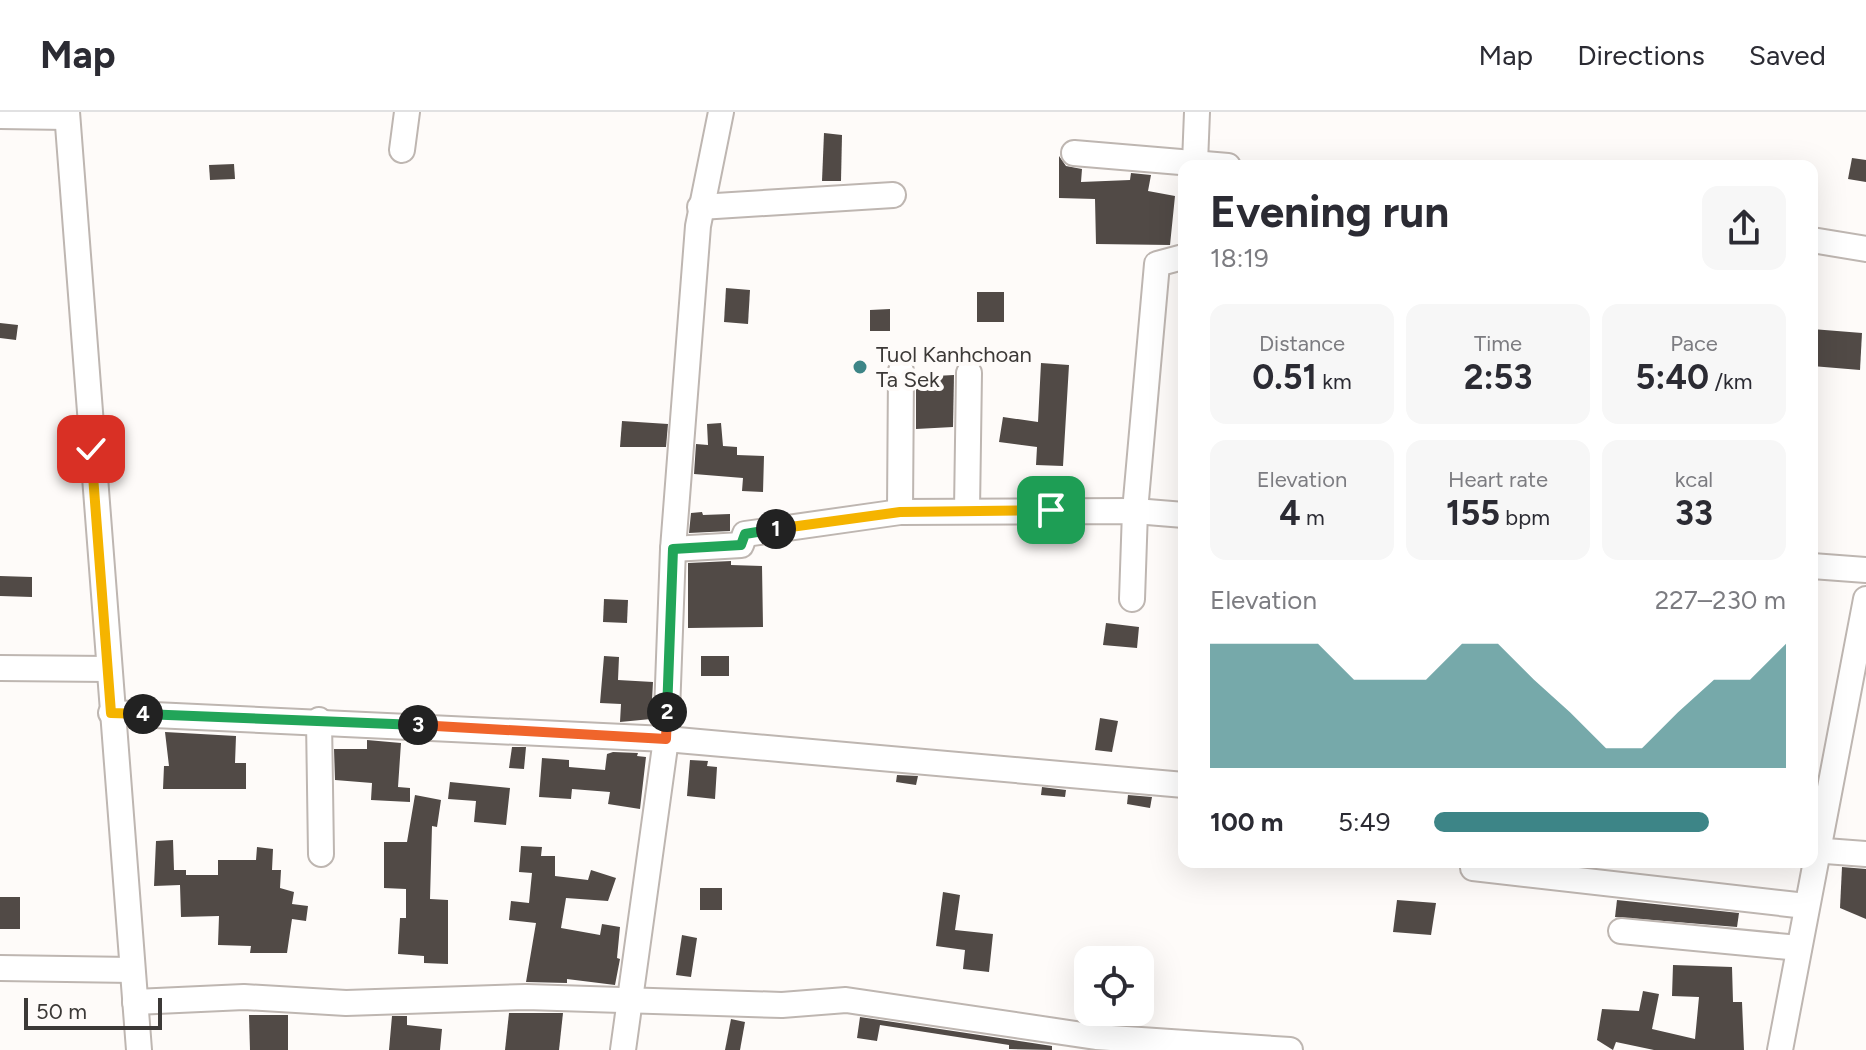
<!DOCTYPE html>
<html lang="en">
<head>
<meta charset="utf-8">
<style>
	:root { --surface:#fff; --page:#f7f7f7; --text:#2b2b33; --muted:#7c7c81; --line:#e1e1e2; --accent:#3d8587 }
	body { margin:0; font-family:Figtree,sans-serif; background:var(--page); color:var(--text); height:100vh; display:flex; flex-direction:column; font-size:30px; white-space:nowrap }
	* { box-sizing:border-box; margin:0 }
	p { font-size:26px; color:var(--muted) }
	.icon { flex:none; width:44px; height:44px; fill:none; stroke:currentColor; stroke-width:2; stroke-linecap:round; stroke-linejoin:round }
	.map { position:relative; flex:1; overflow:hidden }
	.panel { position:absolute; left:1178px; top:48px; width:640px; height:708px; display:flex; flex-direction:column; background:var(--surface); border-radius:16px; box-shadow:0 8px 32px #0002 }
	.panel>* { flex:none }
	.controls { position:absolute; left:1074px; top:834px; display:grid; gap:16px }
	.controls a { display:grid; place-items:center; width:80px; height:80px; border-radius:16px; background:var(--surface); box-shadow:0 8px 32px #0002; font-size:40px }
	.scale { position:absolute; left:24px; bottom:20px; width:138px; box-sizing:border-box; padding-left:8px; border:4px solid #3c3937; border-top:0; font-size:22px; line-height:28px; white-space:nowrap; color:#3c3937; -webkit-text-stroke:6px #fefbf9; paint-order:stroke }
	.pin { position:absolute; display:grid; place-items:center; width:68px; height:68px; color:#fff; margin:-34px; border-radius:16px; box-shadow:0 4px 12px #0006 }
	.km { position:absolute; width:40px; height:40px; margin:-20px; border-radius:50%; background:#222; color:#fff; font-size:22px; line-height:40px; text-align:center }
	.round { display:grid; place-items:center; flex:none; width:84px; height:84px; border-radius:16px; background:var(--page) }
	.summary { display:flex; align-items:center; justify-content:space-between; height:136px; padding:0 32px }
	h1 { font-size:44px; font-weight:700; line-height:60px }
	.figures { display:grid; grid-template-columns:repeat(3,1fr); gap:12px; height:136px; padding:8px 32px }
	.figures div { display:grid; align-content:center; border-radius:16px; background:var(--page); text-align:center }
	.figures b { font-size:34px; font-weight:700 }
	.figures small { font-size:22px; font-weight:400 }
	.figures p { font-size:22px }
	.chart { height:224px; padding:16px 32px }
	.chart p { display:flex; justify-content:space-between }
	.chart svg { width:100%; height:144px; margin-top:8px; fill:var(--accent); opacity:.7 }
	ul { padding:0 32px; list-style:none; font-size:26px }
	li { display:grid; grid-template-columns:128px 96px 1fr; align-items:center; height:60px }
	li i { height:20px; border-radius:10px; background:var(--accent) }
	header { display:flex; align-items:center; gap:48px; box-sizing:border-box; height:112px; padding:0 40px; background:var(--surface); border-bottom:2px solid var(--line) }
	header strong { font-size:38px }
	nav { display:flex; gap:44px; margin-inline-start:auto; font-size:28px }
	.map>svg:first-child { display:block }
</style>
</head>
<body>
<header>
<strong>Map</strong>
<nav><a>Map</a><a>Directions</a><a>Saved</a></nav>
</header>
<div class="map">
<svg width="1866" height="938" viewBox="0 0 1866 938">
	<rect width="100%" height="100%" fill="#fefbf9"/>
	<g fill="#514a46">
		<polygon points="824,21 842,23 841,69 822,69"/>
		<polygon points="1059,44 1066,54 1082,57 1081,70 1130,68 1131,61 1151,63 1148,79 1175,84 1170,133 1096,132 1095,87 1059,86"/>
		<polygon points="1852,46 1866,48 1866,70 1848,67"/>
		<polygon points="234,52 235,67 210,68 209,53"/>
		<polygon points="726,176 750,178 748,212 724,210"/>
		<rect x="977" y="180" width="27" height="30"/>
		<polygon points="890,197 890,219 870,219 870,198"/>
		<polygon points="0,211 18,213 16,228 0,226"/>
		<polygon points="1812,217 1862,221 1860,258 1812,254"/>
		<polygon points="1041,251 1069,253 1063,354 1036,353 1037,335 999,330 1003,305 1038,310"/>
		<polygon points="954,263 953,315 916,317 916,265"/>
		<polygon points="622,309 668,312 666,335 620,335"/>
		<polygon points="721,311 723,334 737,335 737,343 764,344 763,380 742,379 743,366 694,362 696,332 708,333 707,312"/>
		<polygon points="702,400 703,403 730,402 730,419 689,421 691,401"/>
		<polygon points="731,449 731,453 762,454 763,515 688,516 688,451"/>
		<polygon points="0,464 32,465 32,485 0,484"/>
		<polygon points="604,487 628,488 627,511 603,510"/>
		<polygon points="1106,511 1139,515 1137,536 1103,533"/>
		<polygon points="604,544 619,545 618,568 653,570 651,607 620,610 621,592 600,591"/>
		<rect x="701" y="544" width="28" height="20"/>
		<polygon points="1100,606 1118,609 1112,640 1095,638"/>
		<polygon points="165,620 236,624 235,651 246,651 246,677 163,677 164,654 169,654"/>
		<polygon points="367,628 401,631 398,675 410,676 410,690 371,688 372,671 335,668 334,637 367,637"/>
		<polygon points="512,635 526,635 524,657 509,656"/>
		<polygon points="613,640 638,641 637,644 646,645 640,697 608,692 610,680 572,677 571,687 539,685 542,646 569,648 569,655 605,658 607,642"/>
		<polygon points="690,648 708,649 707,654 717,655 715,687 687,684"/>
		<polygon points="897,663 918,664 916,673 896,670"/>
		<polygon points="450,670 510,676 506,713 474,710 476,689 448,687"/>
		<polygon points="1042,675 1066,678 1065,685 1041,683"/>
		<polygon points="415,683 441,688 437,715 432,714 430,787 448,788 448,852 424,851 424,844 398,842 400,806 406,806 406,777 384,776 384,730 407,730"/>
		<polygon points="1128,683 1152,685 1150,696 1127,692"/>
		<polygon points="173,728 174,758 186,758 186,763 218,763 218,748 256,748 257,735 273,737 272,758 281,758 280,776 294,780 292,792 308,794 306,809 292,807 287,841 250,841 251,834 218,833 219,804 181,805 180,773 154,774 156,729"/>
		<polygon points="521,734 542,735 541,744 555,744 555,764 588,768 591,758 616,766 608,789 566,786 561,816 600,823 602,812 620,815 617,846 620,847 615,873 567,867 567,871 526,870 536,811 509,808 511,789 529,791 532,761 519,760"/>
		<polygon points="1842,755 1866,757 1866,807 1840,796"/>
		<rect x="700" y="776" width="22" height="22"/>
		<polygon points="943,780 960,783 955,818 993,822 989,860 963,857 965,838 936,834"/>
		<rect x="0" y="785" width="20" height="32"/>
		<polygon points="1397,788 1436,791 1431,823 1393,820"/>
		<polygon points="1617,788 1739,801 1737,815 1615,805"/>
		<polygon points="682,823 697,826 691,865 676,863"/>
		<polygon points="1673,853 1732,855 1733,890 1742,890 1744,938 1654,938 1616,930 1613,938 1597,928 1602,897 1639,899 1643,879 1659,882 1652,917 1695,927 1699,885 1672,884"/>
		<polygon points="509,901 563,901 559,938 505,938"/>
		<polygon points="249,903 288,903 288,938 250,938"/>
		<polygon points="392,904 407,904 407,913 442,917 440,938 389,938"/>
		<polygon points="860,905 1052,934 1052,938 1009,937 1009,933 880,913 877,929 857,926"/>
		<polygon points="731,907 745,910 740,938 725,938"/>
	</g>
	<g fill="none" stroke-linecap="round" stroke-linejoin="round">
		<g stroke="#beb6b1" stroke-width="28">
			<g id="minor">
				<polyline points="67,0 139,938"/>
				<polyline points="0,4 67,5"/>
				<polyline points="402,38 407,0"/>
				<polyline points="1074,41 1228,54"/>
				<polyline points="1195,51 1197,0"/>
				<polyline points="700,95 893,83"/>
				<polyline points="1812,128 1866,137"/>
				<polyline points="967,398 969,261"/>
				<polyline points="900,400 901,259"/>
				<polyline points="673,437 741,433 745,422 900,400 1135,399 1184,403"/>
				<polyline points="1812,454 1866,458"/>
				<polyline points="1132,487 1135,399 1157,152 1183,145"/>
				<polyline points="0,556 108,557"/>
				<polyline points="111,601 666,627 1184,673"/>
				<polyline points="319,608 321,742"/>
				<polyline points="1812,738 1866,742"/>
				<polyline points="1473,756 1806,794"/>
				<polyline points="1621,819 1799,836"/>
				<polyline points="0,856 132,858"/>
				<polyline points="135,890 244,885 346,891 526,885 782,893 846,888 1096,925 1290,938"/>
				<polyline points="623,938 666,627 673,437 698,114 721,0"/>
				<polyline points="1780,938 1866,487"/>
			</g>
		</g>
		<use href="#minor" stroke="#fff" stroke-width="24"/>
	</g>
	<g fill="none" stroke-linecap="round" stroke-linejoin="round">
		<g stroke="#fff" stroke-width="16">
			<polyline id="split-1" points="776,417 900,400 1051,398"/>
		</g>
		<g stroke="#fff" stroke-width="16">
			<polyline id="split-2" points="667,600 673,437 741,433 745,422 776,417"/>
		</g>
		<g stroke="#fff" stroke-width="16">
			<polyline id="split-3" points="418,613 666,627 667,600"/>
		</g>
		<g stroke="#fff" stroke-width="16">
			<polyline id="split-4" points="143,602 418,613"/>
		</g>
		<g stroke="#fff" stroke-width="16">
			<polyline id="split-5" points="91,337 111,601 143,602"/>
		</g>
		<use href="#split-1" stroke="#f5b400" stroke-width="10"/>
		<use href="#split-2" stroke="#22a559" stroke-width="10"/>
		<use href="#split-3" stroke="#f0652b" stroke-width="10"/>
		<use href="#split-4" stroke="#22a559" stroke-width="10"/>
		<use href="#split-5" stroke="#f5b400" stroke-width="10"/>
	</g>
	<circle fill="#3d8587" stroke="#fefbf9" stroke-width="3" cx="860" cy="255" r="8"/>
	<g text-anchor="middle" stroke-width="8" stroke-linejoin="round" paint-order="stroke">
		<g font-size="22" fill="#3c3937" stroke="#fefbf9" text-anchor="start">
			<text x="876" y="250">Tuol Kanhchoan<tspan x="876" dy="25">Ta Sek</tspan></text>
		</g>
	</g>
</svg>
<div class="controls">
<a><svg class="icon" aria-label="locate" viewBox="0 0 24 24"><circle cx="12" cy="12" r="6"/><path d="M12 2v4M12 18v4M2 12h4M18 12h4"/></svg></a>
</div>
<div class="scale">50 m</div>
<div class="pin" style="left:1051px;top:398px;background:#1e9e55"><svg class="icon" aria-label="arrive" viewBox="0 0 24 24"><path d="M6 21V4h12l-3 4 3 4H6"/></svg></div>
<div class="pin" style="left:91px;top:337px;background:#d93025"><svg class="icon" aria-label="check" viewBox="0 0 24 24"><path d="M5 12l5 5 9-10"/></svg></div>
<b class="km" style="left:776px;top:417px">1</b>
<b class="km" style="left:667px;top:600px">2</b>
<b class="km" style="left:418px;top:613px">3</b>
<b class="km" style="left:143px;top:602px">4</b>
<section class="panel">
<div class="summary"><div><h1>Evening run</h1><p>18:19</p></div><a class="round"><svg class="icon" aria-label="share" viewBox="0 0 24 24"><path d="M12 15V3M7 8l5-5 5 5M5 13v7h14v-7"/></svg></a></div>
<div class="figures">
<div><p>Distance</p><b>0.51<small> km</small></b></div>
<div><p>Time</p><b>2:53</b></div>
<div><p>Pace</p><b>5:40<small> /km</small></b></div>
</div>
<div class="figures">
<div><p>Elevation</p><b>4<small> m</small></b></div>
<div><p>Heart rate</p><b>155<small> bpm</small></b></div>
<div><p>kcal</p><b>33</b></div>
</div>
<div class="chart"><p><span>Elevation</span>227–230 m</p>
<svg viewBox="0 0 160 44" preserveAspectRatio="none"><path d="M0 44V6L10 6L20 6L30 6L40 17L50 17L60 17L70 6L80 6L90 17L100 27L110 38L120 38L130 27L140 17L150 17L160 6V44z"/></svg>
</div>
<ul>
<li><b>100 m</b>5:49<i style="width:78%"></i></li>
</ul>
</section>
</div>
</body>
</html>
